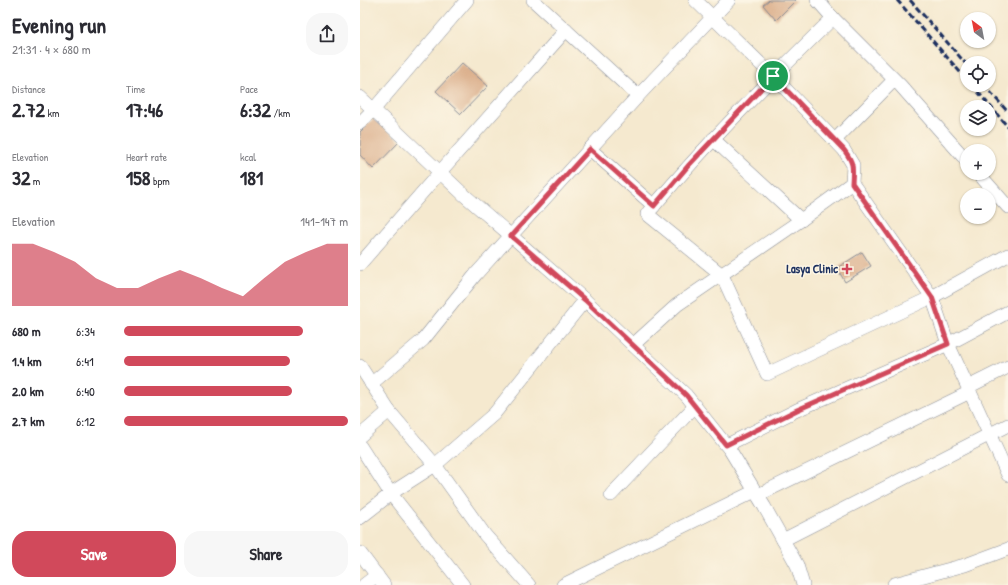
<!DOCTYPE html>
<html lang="en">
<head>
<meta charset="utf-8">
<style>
	:root { --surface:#fff; --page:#f7f7f7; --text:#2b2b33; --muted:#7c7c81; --accent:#d1495b }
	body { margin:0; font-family:"Patrick Hand",sans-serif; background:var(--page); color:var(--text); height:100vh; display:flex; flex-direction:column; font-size:15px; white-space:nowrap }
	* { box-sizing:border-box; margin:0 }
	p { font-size:13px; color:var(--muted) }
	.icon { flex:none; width:22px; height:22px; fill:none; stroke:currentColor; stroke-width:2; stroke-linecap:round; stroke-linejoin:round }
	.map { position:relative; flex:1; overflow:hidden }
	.sheet { display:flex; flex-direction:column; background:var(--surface); width:360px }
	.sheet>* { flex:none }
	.needle { width:26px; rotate:328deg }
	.buttons { position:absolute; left:600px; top:12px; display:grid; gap:8px }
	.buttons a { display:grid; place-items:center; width:36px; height:36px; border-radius:50%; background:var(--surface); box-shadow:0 1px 3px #0004; font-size:20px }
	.pin { position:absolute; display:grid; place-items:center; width:34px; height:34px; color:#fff; margin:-17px; border:2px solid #fff; border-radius:50%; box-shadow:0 1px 4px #0007 }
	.round { display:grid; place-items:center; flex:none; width:42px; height:42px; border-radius:16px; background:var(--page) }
	.headline { display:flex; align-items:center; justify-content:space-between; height:68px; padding:0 12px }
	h1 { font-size:22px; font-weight:700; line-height:30px }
	.stats { display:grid; grid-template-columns:repeat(3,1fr); gap:6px; height:68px; padding:4px 12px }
	.stats div { display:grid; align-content:center }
	.stats b { font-size:20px; font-weight:700 }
	.stats small { font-size:11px; font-weight:400 }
	.stats p { font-size:11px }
	.chart { height:112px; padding:8px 12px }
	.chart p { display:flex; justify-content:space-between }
	.chart svg { width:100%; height:72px; margin-top:4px; fill:var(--accent); opacity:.7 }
	.button { display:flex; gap:8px; margin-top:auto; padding:8px 12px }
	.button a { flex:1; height:46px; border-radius:16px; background:var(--accent); color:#fff; font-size:16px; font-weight:700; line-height:46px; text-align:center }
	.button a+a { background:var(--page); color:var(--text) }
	ul { padding:0 12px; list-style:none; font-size:13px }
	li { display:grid; grid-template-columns:64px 48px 1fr; align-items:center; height:30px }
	li i { height:10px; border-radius:5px; background:var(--accent) }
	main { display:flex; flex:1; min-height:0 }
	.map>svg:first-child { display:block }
</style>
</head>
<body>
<main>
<section class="sheet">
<div class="headline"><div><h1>Evening run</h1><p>21:31 · 4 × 680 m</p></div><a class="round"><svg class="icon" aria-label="share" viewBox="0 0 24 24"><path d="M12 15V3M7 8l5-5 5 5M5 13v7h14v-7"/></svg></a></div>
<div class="stats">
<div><p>Distance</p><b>2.72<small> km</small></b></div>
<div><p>Time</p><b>17:46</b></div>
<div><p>Pace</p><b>6:32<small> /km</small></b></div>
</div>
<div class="stats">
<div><p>Elevation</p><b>32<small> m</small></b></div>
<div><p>Heart rate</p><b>158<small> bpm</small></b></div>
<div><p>kcal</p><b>181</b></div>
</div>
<div class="chart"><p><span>Elevation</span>141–147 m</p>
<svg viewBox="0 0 160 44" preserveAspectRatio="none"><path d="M0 44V6L10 6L20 11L30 17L40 27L50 33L60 33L70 27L80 22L90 27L100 33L110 38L120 27L130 17L140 11L150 6L160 6V44z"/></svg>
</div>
<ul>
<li><b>680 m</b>6:34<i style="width:80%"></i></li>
<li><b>1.4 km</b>6:41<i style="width:74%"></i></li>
<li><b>2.0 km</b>6:40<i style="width:75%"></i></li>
<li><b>2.7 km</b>6:12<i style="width:100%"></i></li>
</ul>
<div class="button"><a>Save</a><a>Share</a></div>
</section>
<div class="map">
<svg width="648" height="585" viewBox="0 0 648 585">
	<rect width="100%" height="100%" fill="#fcf5e5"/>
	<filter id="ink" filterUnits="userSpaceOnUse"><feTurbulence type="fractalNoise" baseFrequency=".025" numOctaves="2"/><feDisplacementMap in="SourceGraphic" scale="8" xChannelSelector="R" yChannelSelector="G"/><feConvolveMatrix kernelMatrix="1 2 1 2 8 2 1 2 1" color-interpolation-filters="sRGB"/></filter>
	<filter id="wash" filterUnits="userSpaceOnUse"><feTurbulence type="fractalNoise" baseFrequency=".012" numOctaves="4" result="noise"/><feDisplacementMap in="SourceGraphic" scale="16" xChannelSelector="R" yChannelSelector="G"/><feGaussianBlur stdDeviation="0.9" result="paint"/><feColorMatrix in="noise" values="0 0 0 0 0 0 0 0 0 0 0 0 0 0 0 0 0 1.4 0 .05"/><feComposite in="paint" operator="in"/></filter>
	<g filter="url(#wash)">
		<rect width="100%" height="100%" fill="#f5e9cf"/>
		<g id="blocks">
			<g fill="#dcb08d">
				<polygon points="409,0 436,0 416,20 403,5"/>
				<polygon points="102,63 128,86 101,114 76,91"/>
				<polygon points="14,118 40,141 13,169 0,155 0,132"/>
				<polygon points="502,252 511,266 485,282 477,268"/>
			</g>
		</g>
	</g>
	<g filter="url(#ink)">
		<use href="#blocks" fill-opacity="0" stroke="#888c96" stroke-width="1"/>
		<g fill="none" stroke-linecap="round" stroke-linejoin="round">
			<g stroke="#888c96" stroke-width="14">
				<g id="minor">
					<polyline points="335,0 413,76 484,150 493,165 492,183"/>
					<polyline points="457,0 473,18"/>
					<polyline points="278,96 369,0"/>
					<polyline points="0,97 103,194 225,300 326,395 370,450 404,506 437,565 443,585"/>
					<polyline points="0,123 14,109 107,0"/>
					<polyline points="353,139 441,220"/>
					<polyline points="475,140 534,80"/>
					<polyline points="230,149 294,206"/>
					<path d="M607 161 540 85 473 18C408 81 345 145 287 214L362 275 407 374 572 297 588 344 648 312"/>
					<polyline points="618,173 648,207"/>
					<polyline points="0,264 80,172 206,30"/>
					<polyline points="273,345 317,305 441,220 492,183 572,297 648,255"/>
					<polyline points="0,366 29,411"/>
					<polyline points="11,384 63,340 116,274 278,96 173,0"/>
					<polyline points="608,387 648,367"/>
					<polyline points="0,436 29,411 75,465 125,535 169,585"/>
					<polyline points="367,445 437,410 588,344 648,475"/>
					<polyline points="0,446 31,494 103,585"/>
					<polyline points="251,495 335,406"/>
					<polyline points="398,495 610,392"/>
					<polyline points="0,518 33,492 75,465 134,414 225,300"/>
					<polyline points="423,540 648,425"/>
					<polyline points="0,553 24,585"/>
					<polyline points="534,584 605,565 648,549"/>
					<polyline points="4,585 17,575"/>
					<polyline points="203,585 395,491"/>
				</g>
			</g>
			<use href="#minor" stroke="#fff" stroke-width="13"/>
			<g stroke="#1b2f5e" stroke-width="3" stroke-dasharray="6 3" stroke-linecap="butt">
				<polyline points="537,0 607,80"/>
				<polyline points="550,0 607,65"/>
				<polyline points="612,85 648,127"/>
				<polyline points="624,85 648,112"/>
			</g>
		</g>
	</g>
	<g fill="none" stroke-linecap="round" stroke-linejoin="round" filter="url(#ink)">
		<g stroke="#fff" stroke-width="8">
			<path id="route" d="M413 76 484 150C494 163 493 167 492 183L572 297 588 344 437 410 366 445 326 395 225 300 151 236 230 149 294 206 328 166Z"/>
		</g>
		<use href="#route" stroke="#d1495b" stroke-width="5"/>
	</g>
	<path fill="#d1495b" stroke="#fcf5e5" stroke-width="1.5" d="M485 263h4v4h4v4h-4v4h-4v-4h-4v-4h4z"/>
	<g text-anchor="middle" stroke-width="3" stroke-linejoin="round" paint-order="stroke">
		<g font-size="12" font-weight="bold" fill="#1b2f5e" stroke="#fcf5e5" text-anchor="end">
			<text x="478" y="273">Lasya Clinic</text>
		</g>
	</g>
</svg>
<div class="buttons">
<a><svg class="needle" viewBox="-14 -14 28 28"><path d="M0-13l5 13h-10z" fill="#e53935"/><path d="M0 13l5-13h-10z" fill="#7c7c81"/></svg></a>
<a><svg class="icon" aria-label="locate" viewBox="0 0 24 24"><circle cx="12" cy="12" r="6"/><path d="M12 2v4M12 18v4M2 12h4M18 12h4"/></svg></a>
<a><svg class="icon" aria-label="layers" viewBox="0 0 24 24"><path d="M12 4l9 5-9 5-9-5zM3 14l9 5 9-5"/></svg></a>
<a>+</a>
<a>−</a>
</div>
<div class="pin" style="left:413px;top:76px;background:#1e9e55"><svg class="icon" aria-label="arrive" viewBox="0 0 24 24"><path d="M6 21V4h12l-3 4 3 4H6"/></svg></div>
</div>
</main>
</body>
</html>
